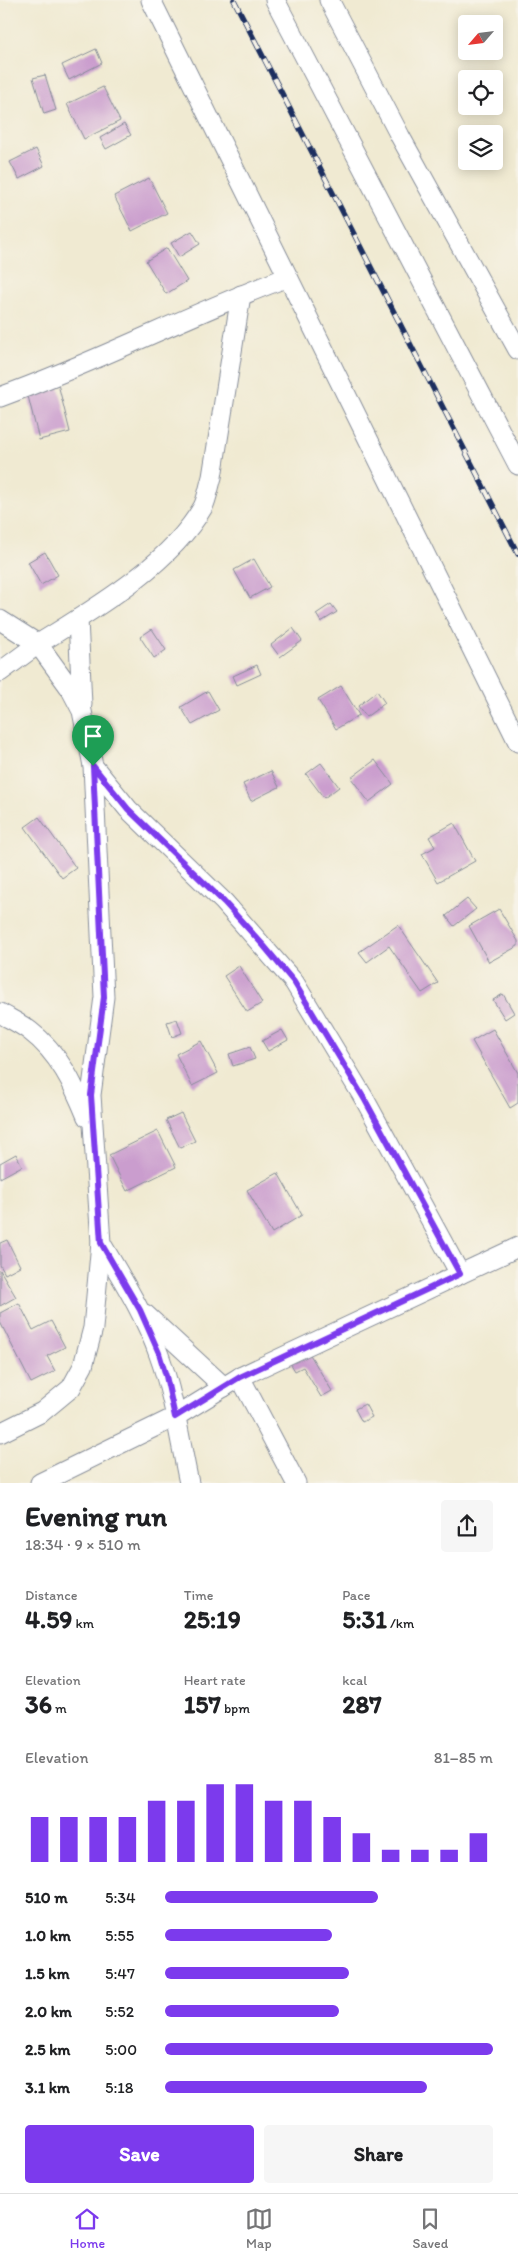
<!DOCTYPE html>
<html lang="en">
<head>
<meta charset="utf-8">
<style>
	:root { --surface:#fff; --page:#f6f6f6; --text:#202124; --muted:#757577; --line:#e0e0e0; --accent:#7c3aed }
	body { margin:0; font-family:Itim,sans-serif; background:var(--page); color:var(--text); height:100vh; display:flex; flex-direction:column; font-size:19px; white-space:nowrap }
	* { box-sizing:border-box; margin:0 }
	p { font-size:16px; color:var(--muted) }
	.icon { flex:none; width:28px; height:28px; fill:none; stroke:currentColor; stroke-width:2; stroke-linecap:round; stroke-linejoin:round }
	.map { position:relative; height:1483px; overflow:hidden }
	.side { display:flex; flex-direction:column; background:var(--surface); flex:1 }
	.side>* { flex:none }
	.needle { width:32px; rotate:242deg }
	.tools { position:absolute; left:458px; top:15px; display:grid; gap:10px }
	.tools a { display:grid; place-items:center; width:45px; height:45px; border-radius:5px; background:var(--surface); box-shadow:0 2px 12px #0003; font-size:25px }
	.pin { position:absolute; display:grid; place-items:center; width:42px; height:42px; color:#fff; margin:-51px -21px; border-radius:50% 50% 50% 0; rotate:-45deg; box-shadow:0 0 5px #0007 }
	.pin .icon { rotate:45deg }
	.round { display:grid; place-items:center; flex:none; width:52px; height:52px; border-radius:5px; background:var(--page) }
	.head { display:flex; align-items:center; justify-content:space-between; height:85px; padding:0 25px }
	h1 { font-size:28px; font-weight:800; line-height:38px }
	.metrics { display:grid; grid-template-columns:repeat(3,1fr); gap:8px; height:85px; padding:5px 25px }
	.metrics div { display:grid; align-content:center }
	.metrics b { font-size:25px; font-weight:800 }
	.metrics small { font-size:14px; font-weight:400 }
	.metrics p { font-size:14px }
	.chart { height:140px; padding:10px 25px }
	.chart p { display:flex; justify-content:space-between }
	.chart svg { width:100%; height:90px; margin-top:5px; stroke:var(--accent); stroke-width:6 }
	.button { display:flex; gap:10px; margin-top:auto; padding:10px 25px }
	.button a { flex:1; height:58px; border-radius:5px; background:var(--accent); color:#fff; font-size:20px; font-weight:800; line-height:58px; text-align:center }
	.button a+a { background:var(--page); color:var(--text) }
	ul { padding:0 25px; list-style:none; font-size:16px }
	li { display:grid; grid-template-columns:80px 60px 1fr; align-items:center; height:38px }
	li i { height:12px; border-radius:6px; background:var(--accent) }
	.tabs { display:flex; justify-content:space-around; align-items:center; height:70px; border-top:1px solid var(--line); background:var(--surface); font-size:14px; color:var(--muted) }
	.tabs a { display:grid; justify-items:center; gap:2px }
	.tabs .current { color:var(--accent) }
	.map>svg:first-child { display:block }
</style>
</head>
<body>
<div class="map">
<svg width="518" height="1483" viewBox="0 0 518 1483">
	<rect width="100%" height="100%" fill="#f7f3e8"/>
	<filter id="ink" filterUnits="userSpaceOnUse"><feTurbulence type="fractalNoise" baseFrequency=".02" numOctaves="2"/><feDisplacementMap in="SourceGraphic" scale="10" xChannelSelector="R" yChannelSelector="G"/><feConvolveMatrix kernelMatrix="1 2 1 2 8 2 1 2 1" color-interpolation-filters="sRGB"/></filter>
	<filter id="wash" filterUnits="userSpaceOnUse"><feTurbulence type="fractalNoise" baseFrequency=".0096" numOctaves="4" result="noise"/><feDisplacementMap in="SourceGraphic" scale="20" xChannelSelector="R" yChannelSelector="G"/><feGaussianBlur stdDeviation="1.12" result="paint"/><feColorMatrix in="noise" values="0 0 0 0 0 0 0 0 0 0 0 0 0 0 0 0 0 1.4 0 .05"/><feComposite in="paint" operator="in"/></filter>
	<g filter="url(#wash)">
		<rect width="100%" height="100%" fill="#f0ead2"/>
		<g id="blocks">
			<g fill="#ca9dce">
				<polygon points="96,49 102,63 69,80 62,65"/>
				<polygon points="45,75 56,110 44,114 33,78"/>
				<polygon points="103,87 120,121 84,139 67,104"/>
				<polygon points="124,124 131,135 106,149 100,138"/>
				<polygon points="36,149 44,166 19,179 10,162"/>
				<polygon points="149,178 167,213 132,231 114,196"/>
				<polygon points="192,231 200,244 179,257 171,243"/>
				<polygon points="167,248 187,281 166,294 146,261"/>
				<polygon points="58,384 70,432 39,440 27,392"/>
				<polygon points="45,552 58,575 41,585 28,562"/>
				<polygon points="254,559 270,587 250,598 234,570"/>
				<polygon points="331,604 337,612 321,622 316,614"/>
				<polygon points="293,628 302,641 280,657 271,645"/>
				<polygon points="152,629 166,650 154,658 140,637"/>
				<polygon points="257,665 261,674 237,685 233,676"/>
				<polygon points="341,686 359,715 336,729 318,700"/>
				<polygon points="208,691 219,710 192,725 181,707"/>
				<polygon points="377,691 385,703 366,717 358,706"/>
				<polygon points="375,760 393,784 369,802 351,778"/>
				<polygon points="321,763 339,787 324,798 306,774"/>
				<polygon points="271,771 279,787 251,801 243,784"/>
				<polygon points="39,817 76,868 62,878 25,827"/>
				<polygon points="454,823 475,861 438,882 422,854 435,847 429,837"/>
				<polygon points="467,899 476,909 454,926 446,916"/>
				<polygon points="499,909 518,941 518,946 489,962 469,926"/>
				<polygon points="398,925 438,983 422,993 389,946 367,962 359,952"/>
				<polygon points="239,966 262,1003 247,1012 224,976"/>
				<polygon points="503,994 514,1013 505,1019 493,1000"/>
				<polygon points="177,1019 182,1033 172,1037 167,1022"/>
				<polygon points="493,1029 518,1073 518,1103 510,1108 472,1041"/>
				<polygon points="282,1030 288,1040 268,1051 262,1041"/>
				<polygon points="201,1041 218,1073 192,1086 176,1054"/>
				<polygon points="250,1047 255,1059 233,1066 229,1054"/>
				<polygon points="181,1113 195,1141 180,1148 166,1120"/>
				<polygon points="158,1131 176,1167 127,1191 109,1155"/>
				<polygon points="16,1154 22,1166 0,1178 0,1163"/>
				<polygon points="278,1173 302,1215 272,1233 247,1190"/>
				<polygon points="7,1240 20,1266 5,1274 0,1265 0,1243"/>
				<polygon points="0,1270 16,1297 0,1306"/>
				<polygon points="19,1303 33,1330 51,1321 65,1347 47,1356 55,1371 31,1383 0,1322 0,1313"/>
				<polygon points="306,1348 332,1391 321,1397 303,1367 295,1371 288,1359"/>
				<polygon points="365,1404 372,1417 362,1422 355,1409"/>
			</g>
		</g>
	</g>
	<g filter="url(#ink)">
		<use href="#blocks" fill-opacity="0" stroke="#868c98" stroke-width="1"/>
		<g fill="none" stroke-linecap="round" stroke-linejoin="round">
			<g stroke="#868c98" stroke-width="21">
				<g id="street">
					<polyline points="151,0 518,742"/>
					<polyline points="275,0 518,465"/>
					<polyline points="329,0 400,136 518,350"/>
					<path d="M241 295 212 477C209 487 207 499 203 507 169 566 94 609 38 644L70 688 82 711 93 766 128 809 224 902 294 982 365 1100 460 1274"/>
					<path d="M0 397C98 362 191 313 288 277"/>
					<polyline points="78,619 82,705"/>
					<polyline points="0,620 38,644 0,672"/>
					<path d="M0 1013C10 1019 21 1024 30 1031 59 1053 74 1085 87 1117"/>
					<path d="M101 1243C122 1279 145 1315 159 1355 174 1396 180 1441 189 1483"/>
					<polyline points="145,1314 224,1387"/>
					<polyline points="240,1377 296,1483"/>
					<polyline points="0,1433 42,1412 71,1388 83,1366 93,1328 101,1243 91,1095 104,997 93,766"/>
					<polyline points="40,1483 175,1417 240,1377 518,1247"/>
				</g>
			</g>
			<use href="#street" stroke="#fff" stroke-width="19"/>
			<g stroke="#1b2f5e" stroke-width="5.5">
				<polyline id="rail" points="234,0 518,554"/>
			</g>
			<use href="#rail" stroke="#f7f3e8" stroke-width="4" stroke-dasharray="11" stroke-linecap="butt"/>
		</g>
	</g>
	<g fill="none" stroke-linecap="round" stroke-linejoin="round" filter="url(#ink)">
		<g stroke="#fff" stroke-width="10">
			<polygon id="route" points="93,766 128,809 224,902 264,946 294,982 365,1100 460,1274 240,1377 175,1417 166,1376 159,1353 140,1310 101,1243 91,1095 104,997"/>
		</g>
		<use href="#route" stroke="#7c3aed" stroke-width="6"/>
	</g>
</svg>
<div class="tools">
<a><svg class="needle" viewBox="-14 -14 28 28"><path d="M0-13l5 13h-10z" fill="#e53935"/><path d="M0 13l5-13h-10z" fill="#757577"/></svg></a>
<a><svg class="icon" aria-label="locate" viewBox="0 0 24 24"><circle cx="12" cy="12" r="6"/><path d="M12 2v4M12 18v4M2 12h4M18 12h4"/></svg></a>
<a><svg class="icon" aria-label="layers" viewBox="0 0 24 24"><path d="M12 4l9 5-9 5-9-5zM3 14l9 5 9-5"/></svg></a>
</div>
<div class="pin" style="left:93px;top:766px;background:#1e9e55"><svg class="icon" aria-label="arrive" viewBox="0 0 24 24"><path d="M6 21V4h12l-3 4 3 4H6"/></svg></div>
</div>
<section class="side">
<div class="head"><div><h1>Evening run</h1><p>18:34 · 9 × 510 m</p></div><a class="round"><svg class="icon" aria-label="share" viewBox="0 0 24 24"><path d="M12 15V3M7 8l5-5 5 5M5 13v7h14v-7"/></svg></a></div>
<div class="metrics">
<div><p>Distance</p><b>4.59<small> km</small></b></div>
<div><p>Time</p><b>25:19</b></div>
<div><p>Pace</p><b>5:31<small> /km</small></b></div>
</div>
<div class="metrics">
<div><p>Elevation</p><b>36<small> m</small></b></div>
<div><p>Heart rate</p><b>157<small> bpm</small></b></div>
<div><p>kcal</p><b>287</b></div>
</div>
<div class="chart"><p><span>Elevation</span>81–85 m</p>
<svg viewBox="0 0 160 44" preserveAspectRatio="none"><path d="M5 44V22M15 44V22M25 44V22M35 44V22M45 44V14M55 44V14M65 44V6M75 44V6M85 44V14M95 44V14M105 44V22M115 44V30M125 44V38M135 44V38M145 44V38M155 44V30"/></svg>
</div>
<ul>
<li><b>510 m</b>5:34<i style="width:65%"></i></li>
<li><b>1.0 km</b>5:55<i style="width:51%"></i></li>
<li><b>1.5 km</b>5:47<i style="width:56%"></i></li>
<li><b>2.0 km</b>5:52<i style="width:53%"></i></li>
<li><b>2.5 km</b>5:00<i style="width:100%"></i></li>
<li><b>3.1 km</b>5:18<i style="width:80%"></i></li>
</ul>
<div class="button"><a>Save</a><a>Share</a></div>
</section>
<nav class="tabs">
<a class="current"><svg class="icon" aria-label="home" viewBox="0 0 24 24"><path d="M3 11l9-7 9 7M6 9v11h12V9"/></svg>Home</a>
<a><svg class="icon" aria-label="map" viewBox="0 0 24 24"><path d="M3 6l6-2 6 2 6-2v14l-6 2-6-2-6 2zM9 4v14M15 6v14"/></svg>Map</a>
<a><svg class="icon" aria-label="saved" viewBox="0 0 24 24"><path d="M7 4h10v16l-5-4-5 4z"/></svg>Saved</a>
</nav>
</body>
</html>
